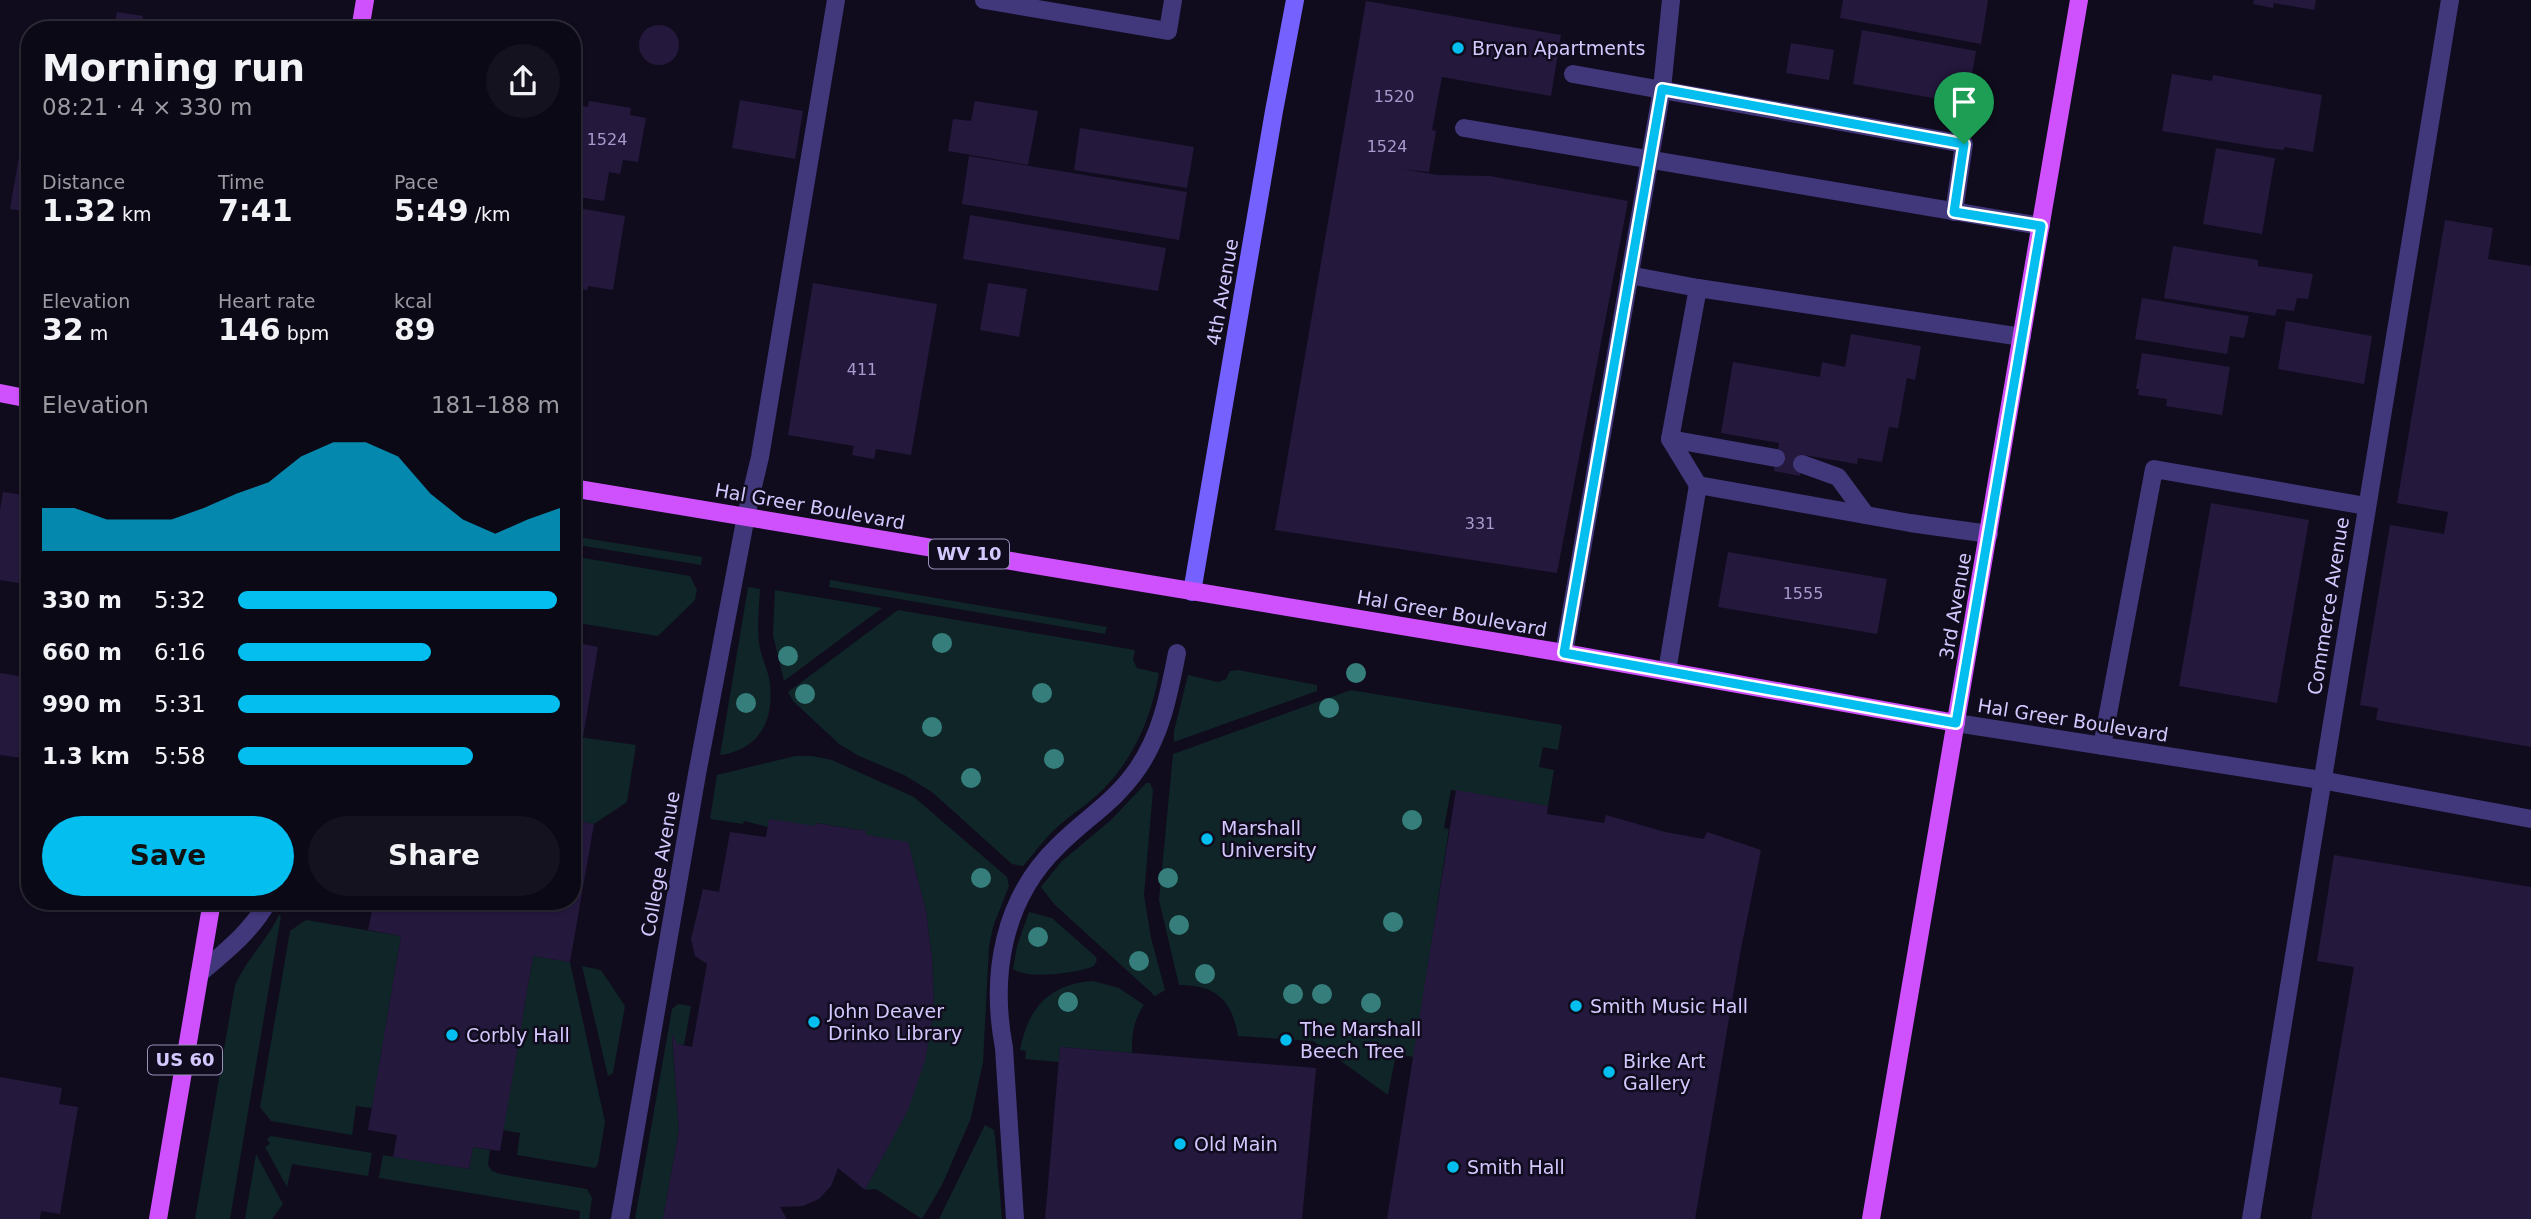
<!DOCTYPE html>
<html lang="en">
<head>
<meta charset="utf-8">
<style>
	:root { --surface:#0c0916; --page:#15121f; --text:#f1f3f6; --muted:#9a9aa1; --line:#2c2a35; --accent:#03beef }
	body { margin:0; font-family:"DejaVu Sans",sans-serif; background:var(--page); color:var(--text); height:100vh; display:flex; flex-direction:column; font-size:26px; white-space:nowrap }
	* { box-sizing:border-box; margin:0 }
	p { font-size:23px; color:var(--muted) }
	.icon { flex:none; width:38px; height:38px; fill:none; stroke:currentColor; stroke-width:2; stroke-linecap:round; stroke-linejoin:round }
	.map { position:relative; flex:1; overflow:hidden }
	.panel { position:absolute; left:21px; top:21px; width:560px; height:889px; display:flex; flex-direction:column; background:var(--surface); border-radius:28px; box-shadow:0 2px 5px #0004,0 0 0 2px var(--line) }
	.panel>* { flex:none }
	.pin { position:absolute; display:grid; place-items:center; width:60px; height:60px; color:#fff; margin:-72px -30px; border-radius:50% 50% 50% 0; rotate:-45deg; box-shadow:0 0 7px #0007 }
	.pin .icon { rotate:45deg }
	.round { display:grid; place-items:center; flex:none; width:74px; height:74px; border-radius:37px; background:var(--page) }
	.head { display:flex; align-items:center; justify-content:space-between; height:119px; padding:0 21px }
	h1 { font-size:38px; font-weight:800; line-height:52px }
	.metrics { display:grid; grid-template-columns:repeat(3,1fr); gap:10px; height:119px; padding:7px 21px }
	.metrics div { display:grid; align-content:center }
	.metrics b { font-size:30px; font-weight:800 }
	.metrics small { font-size:19px; font-weight:400 }
	.metrics p { font-size:19px }
	.chart { height:196px; padding:14px 21px }
	.chart p { display:flex; justify-content:space-between }
	.chart svg { width:100%; height:126px; margin-top:7px; fill:var(--accent); opacity:.7 }
	.cta { display:flex; gap:14px; margin-top:auto; padding:14px 21px }
	.cta a { flex:1; height:80px; border-radius:42px; background:var(--accent); color:#111; font-size:28px; font-weight:800; line-height:80px; text-align:center }
	.cta a+a { background:var(--page); color:var(--text) }
	ul { padding:0 21px; list-style:none; font-size:23px }
	li { display:grid; grid-template-columns:112px 84px 1fr; align-items:center; height:52px }
	li i { height:18px; border-radius:9px; background:var(--accent) }
	.map>svg:first-child { display:block }
</style>
</head>
<body>
<div class="map">
<svg width="2531" height="1219" viewBox="0 0 2531 1219">
	<rect width="100%" height="100%" fill="#100c1d"/>
	<g fill="#0f2527">
		<polygon points="572,536 702,557 701,565 572,544"/>
		<polygon points="572,556 690,576 697,590 695,600 658,636 572,622"/>
		<polygon points="830,580 1107,627 1105,634 829,587"/>
		<path d="M748 587 760 589C759 607 757 625 759 643 761 658 769 671 770 685 774 722 758 750 720 755Z"/>
		<polygon points="775,590 882,608 784,681 773,635"/>
		<path d="M898 610 1135 650 1133 660 1137 668 1159 673C1152 714 1137 752 1108 784 1095 799 1078 810 1063 822 1047 835 1036 851 1023 866L1012 864 932 792 904 775 859 756 839 744 793 701 788 692Z"/>
		<polygon points="1238,670 1317,685 1317,691 1174,742 1174,731 1188,675 1218,682 1226,679 1230,671"/>
		<path d="M1351 690 1562 725 1558 750 1543 747 1539 767 1554 770 1548 806 1451 790 1444 828 1449 829 1414 1057 1396 1054 1388 1095 1313 1041 1238 1036C1232 1000 1216 985 1179 985L1159 900 1173 754Z"/>
		<polygon points="572,736 636,745 627,802 594,824 572,820"/>
		<polygon points="795,756 812,756 832,760 914,797 1007,877 1009,886 993,927 989,947 983,1062 971,1118 942,1185 922,1219 876,1189 865,1190 908,1109 934,1010 932,959 926,911 908,843 866,835 866,831 816,823 815,826 768,827 744,821 743,824 710,819 717,775"/>
		<polygon points="1146,783 1150,783 1153,790 1144,895 1151,938 1165,990 1155,996 1054,904 1041,887 1061,862 1111,820"/>
		<path d="M1029 912 1052 918 1095 956 1097 960 1094 966C1078 973 1028 980 1013 969L1017 946Z"/>
		<path d="M279 915 281 916 230 1219H195L235 985C247 959 267 940 279 915Z"/>
		<polygon points="306,920 401,936 372,1108 356,1106 352,1135 271,1121 260,1107 290,931"/>
		<polygon points="533,956 570,962 605,1122 598,1164 595,1168 517,1155 520,1133 503,1130"/>
		<polygon points="582,966 601,970 625,1006 613,1073 608,1076"/>
		<path d="M1093 981 1119 988 1144 1005C1133 1021 1132 1034 1132 1053L1060 1047 1059 1062 1025 1059 1026 1051 1020 1050C1028 1008 1049 984 1093 981Z"/>
		<polygon points="678,1004 691,1006 684,1045 677,1044 672,1036 679,1130 663,1219 635,1219 672,1009"/>
		<polygon points="985,1125 994,1130 995,1136 1002,1219 939,1219"/>
		<polygon points="271,1136 372,1153 368,1176 292,1164 287,1187 265,1147 270,1144 267,1139"/>
		<polygon points="473,1147 490,1150 488,1165 492,1171 500,1174 587,1189 592,1198 589,1219 579,1219 580,1211 379,1178 383,1155 469,1169"/>
		<polygon points="256,1154 283,1204 272,1219 245,1219"/>
	</g>
	<g fill="#24183d">
		<polygon points="1843,0 1988,0 1981,44 1840,18"/>
		<polygon points="2254,0 2316,0 2314,10 2274,3 2273,8 2253,4"/>
		<polygon points="1366,1 1561,35 1551,96 1442,77 1432,130 1436,131 1429,172 1401,169 1438,175 1490,176 1628,201 1557,573 1275,530"/>
		<polygon points="117,12 143,16 141,30 114,30"/>
		<circle cx="659" cy="45" r="20"/>
		<polygon points="1862,30 1976,51 1967,104 1853,84"/>
		<polygon points="1791,43 1834,50 1829,80 1786,73"/>
		<polygon points="2172,74 2212,81 2213,75 2322,95 2313,152 2284,147 2284,150 2265,148 2162,131"/>
		<polygon points="740,100 803,111 795,159 732,148"/>
		<polygon points="589,101 631,108 630,115 646,118 638,162 623,160 620,174 609,172 604,201 572,196 572,104 588,107"/>
		<polygon points="975,101 1038,111 1028,165 948,151 953,119 971,121"/>
		<polygon points="1080,128 1194,147 1187,188 1074,170"/>
		<polygon points="2216,148 2275,158 2262,234 2203,224"/>
		<polygon points="20,151 30,152 30,212 10,209"/>
		<polygon points="969,156 1187,192 1179,240 962,204"/>
		<polygon points="572,207 625,216 613,290 588,286 587,290 572,287"/>
		<polygon points="970,215 1166,248 1158,291 963,259"/>
		<polygon points="2445,220 2493,228 2488,259 2531,266 2531,747 2376,720 2378,708 2360,705 2390,525 2444,534 2448,512 2397,503"/>
		<polygon points="2173,246 2258,260 2258,266 2313,274 2308,299 2297,298 2294,311 2277,309 2275,316 2164,298"/>
		<polygon points="813,283 937,304 911,455 876,449 874,459 852,455 854,446 788,435"/>
		<polygon points="988,283 1027,289 1019,337 980,330"/>
		<polygon points="2142,298 2249,316 2244,338 2230,336 2227,354 2135,339"/>
		<polygon points="2286,321 2372,336 2364,384 2278,369"/>
		<polygon points="1851,334 1921,346 1915,380 1907,378 1898,428 1889,427 1882,462 1858,458 1857,464 1804,455 1800,476 1774,471 1779,443 1721,433 1733,362 1820,377 1822,362 1845,367"/>
		<polygon points="2142,353 2230,367 2222,415 2166,406 2167,399 2138,395 2139,389 2136,389"/>
		<polygon points="3,492 30,496 30,585 0,580 0,510"/>
		<polygon points="2211,503 2309,520 2277,703 2179,686"/>
		<polygon points="1728,552 1887,579 1877,634 1718,607"/>
		<polygon points="572,642 598,647 583,737 572,736"/>
		<polygon points="0,673 30,678 30,759 0,755"/>
		<polygon points="1456,790 1548,806 1547,814 1604,823 1606,815 1665,832 1704,839 1707,832 1761,850 1740,954 1695,1219 1387,1219"/>
		<polygon points="769,819 815,826 815,823 866,831 866,835 908,842 926,911 932,959 934,1010 925,1061 908,1110 865,1190 838,1168 831,1186 819,1199 803,1206 780,1207 787,1219 663,1219 679,1130 672,1033 677,1044 692,1047 707,964 695,956 691,939 703,889 719,892 730,832 766,837"/>
		<polygon points="572,820 594,824 570,962 533,956 500,1151 473,1147 469,1169 393,1157 397,1135 368,1130 401,936 368,930 374,901 572,901"/>
		<polygon points="2334,855 2531,887 2531,1219 2311,1219 2354,967 2317,961"/>
		<polygon points="1060,1047 1316,1068 1302,1219 1045,1219"/>
		<polygon points="0,1077 62,1088 59,1104 78,1107 60,1214 41,1211 40,1219 0,1219"/>
	</g>
	<g fill="none" stroke-linecap="round" stroke-linejoin="round">
		<g stroke="#41377b" stroke-width="18">
			<polyline points="984,0 1168,31 1173,0"/>
			<polyline points="1573,74 1964,144 1954,212"/>
			<polyline points="1464,128 2041,226"/>
			<polyline points="1629,275 1698,288"/>
			<polyline points="1670,439 1776,458"/>
			<polyline points="1802,464 1838,477 1866,515"/>
			<polyline points="746,516 760,457 836,0"/>
			<polyline points="1989,534 1910,523 1698,485 1670,439 1698,288 2022,337"/>
			<polyline points="1564,653 1662,89 1671,0"/>
			<polyline points="1667,671 1698,485"/>
			<polyline points="2102,746 2154,469 2366,506"/>
			<path d="M199 974C225 952 252 931 268 901"/>
			<polyline points="1004,1048 1015,1219"/>
		</g>
		<g stroke="#41377b" stroke-width="18">
			<polyline points="1956,723 2321,780 2531,819"/>
			<path d="M1004 1048C990 975 1003 899 1058 846 1087 817 1114 803 1138 768 1162 733 1169 693 1177 653"/>
			<polyline points="620,1219 697,774 746,516"/>
			<polyline points="2251,1219 2450,0"/>
		</g>
		<polyline stroke="#7561fd" stroke-width="18" points="1192,592 1274,111 1295,0"/>
		<g stroke="#cf51fd" stroke-width="18">
			<polyline points="360,30 365,0"/>
			<polyline points="0,393 30,399"/>
			<polyline points="572,488 1564,653 1956,723"/>
			<polyline points="158,1219 212,901"/>
			<polyline points="1871,1219 2079,0"/>
		</g>
	</g>
	<g fill="#367e7c">
		<circle cx="942" cy="643" r="10"/>
		<circle cx="788" cy="656" r="10"/>
		<circle cx="1356" cy="673" r="10"/>
		<circle cx="1042" cy="693" r="10"/>
		<circle cx="805" cy="694" r="10"/>
		<circle cx="746" cy="703" r="10"/>
		<circle cx="1329" cy="708" r="10"/>
		<circle cx="932" cy="727" r="10"/>
		<circle cx="1054" cy="759" r="10"/>
		<circle cx="971" cy="778" r="10"/>
		<circle cx="1412" cy="820" r="10"/>
		<circle cx="981" cy="878" r="10"/>
		<circle cx="1168" cy="878" r="10"/>
		<circle cx="1393" cy="922" r="10"/>
		<circle cx="1179" cy="925" r="10"/>
		<circle cx="1038" cy="937" r="10"/>
		<circle cx="1139" cy="961" r="10"/>
		<circle cx="1205" cy="974" r="10"/>
		<circle cx="1293" cy="994" r="10"/>
		<circle cx="1322" cy="994" r="10"/>
		<circle cx="1068" cy="1002" r="10"/>
		<circle cx="1371" cy="1003" r="10"/>
	</g>
	<g fill="none" stroke-linecap="round" stroke-linejoin="round">
		<g stroke="#fff" stroke-width="14">
			<polygon id="route" points="1662,89 1964,144 1954,212 2041,226 1956,723 1564,653"/>
		</g>
		<use href="#route" stroke="#03beef" stroke-width="9"/>
	</g>
	<g fill="#03beef" stroke="#100c1d" stroke-width="2.5">
		<circle cx="1458" cy="48" r="7"/>
		<circle cx="1207" cy="839" r="7"/>
		<circle cx="1576" cy="1006" r="7"/>
		<circle cx="814" cy="1022" r="7"/>
		<circle cx="452" cy="1035" r="7"/>
		<circle cx="1286" cy="1040" r="7"/>
		<circle cx="1609" cy="1072" r="7"/>
		<circle cx="1180" cy="1144" r="7"/>
		<circle cx="1453" cy="1167" r="7"/>
	</g>
	<g text-anchor="middle" stroke-width="5" stroke-linejoin="round" paint-order="stroke">
		<g font-size="16" fill="#a89cce">
			<text x="1394" y="102">1520</text>
			<text x="607" y="145">1524</text>
			<text x="1387" y="152">1524</text>
			<text x="862" y="375">411</text>
			<text x="1480" y="529">331</text>
			<text x="1803" y="599">1555</text>
		</g>
		<g fill="#100c1d" stroke="#9990ba" stroke-width="2">
			<rect x="929" y="539.5" width="80" height="29" rx="5"/>
			<rect x="148" y="1045.5" width="74" height="29" rx="5"/>
		</g>
		<g font-size="18" font-weight="bold" fill="#d4c8fe">
			<text x="969" y="560">WV 10</text>
			<text x="185" y="1066">US 60</text>
		</g>
		<g font-size="19" fill="#d4c8fe" stroke="#100c1d" text-anchor="start">
			<text x="1472" y="55">Bryan Apartments</text>
			<text x="1221" y="835">Marshall<tspan x="1221" dy="22">University</tspan></text>
			<text x="1590" y="1013">Smith Music Hall</text>
			<text x="828" y="1018">John Deaver<tspan x="828" dy="22">Drinko Library</tspan></text>
			<text x="1300" y="1036">The Marshall<tspan x="1300" dy="22">Beech Tree</tspan></text>
			<text x="466" y="1042">Corbly Hall</text>
			<text x="1623" y="1068">Birke Art<tspan x="1623" dy="22">Gallery</tspan></text>
			<text x="1194" y="1151">Old Main</text>
			<text x="1467" y="1174">Smith Hall</text>
		</g>
		<g font-size="19" fill="#d4c8fe" stroke="#100c1d">
			<text transform="translate(1222 292) rotate(-80)" y="7">4th Avenue</text>
			<text transform="translate(810 506) rotate(10)" y="7">Hal Greer Boulevard</text>
			<text transform="translate(1955 606) rotate(-80)" y="7">3rd Avenue</text>
			<text transform="translate(2328 606) rotate(-81)" y="7">Commerce Avenue</text>
			<text transform="translate(1452 613) rotate(10)" y="7">Hal Greer Boulevard</text>
			<text transform="translate(2073 720) rotate(9)" y="7">Hal Greer Boulevard</text>
			<text transform="translate(660 864) rotate(-80)" y="7">College Avenue</text>
		</g>
	</g>
</svg>
<div class="pin" style="left:1964px;top:144px;background:#1e9e55"><svg class="icon" aria-label="arrive" viewBox="0 0 24 24"><path d="M6 21V4h12l-3 4 3 4H6"/></svg></div>
<section class="panel">
<div class="head"><div><h1>Morning run</h1><p>08:21 · 4 × 330 m</p></div><a class="round"><svg class="icon" aria-label="share" viewBox="0 0 24 24"><path d="M12 15V3M7 8l5-5 5 5M5 13v7h14v-7"/></svg></a></div>
<div class="metrics">
<div><p>Distance</p><b>1.32<small> km</small></b></div>
<div><p>Time</p><b>7:41</b></div>
<div><p>Pace</p><b>5:49<small> /km</small></b></div>
</div>
<div class="metrics">
<div><p>Elevation</p><b>32<small> m</small></b></div>
<div><p>Heart rate</p><b>146<small> bpm</small></b></div>
<div><p>kcal</p><b>89</b></div>
</div>
<div class="chart"><p><span>Elevation</span>181–188 m</p>
<svg viewBox="0 0 160 44" preserveAspectRatio="none"><path d="M0 44V29L10 29L20 33L30 33L40 33L50 29L60 24L70 20L80 11L90 6L100 6L110 11L120 24L130 33L140 38L150 33L160 29V44z"/></svg>
</div>
<ul>
<li><b>330 m</b>5:32<i style="width:99%"></i></li>
<li><b>660 m</b>6:16<i style="width:60%"></i></li>
<li><b>990 m</b>5:31<i style="width:100%"></i></li>
<li><b>1.3 km</b>5:58<i style="width:73%"></i></li>
</ul>
<div class="cta"><a>Save</a><a>Share</a></div>
</section>
</div>
</body>
</html>
